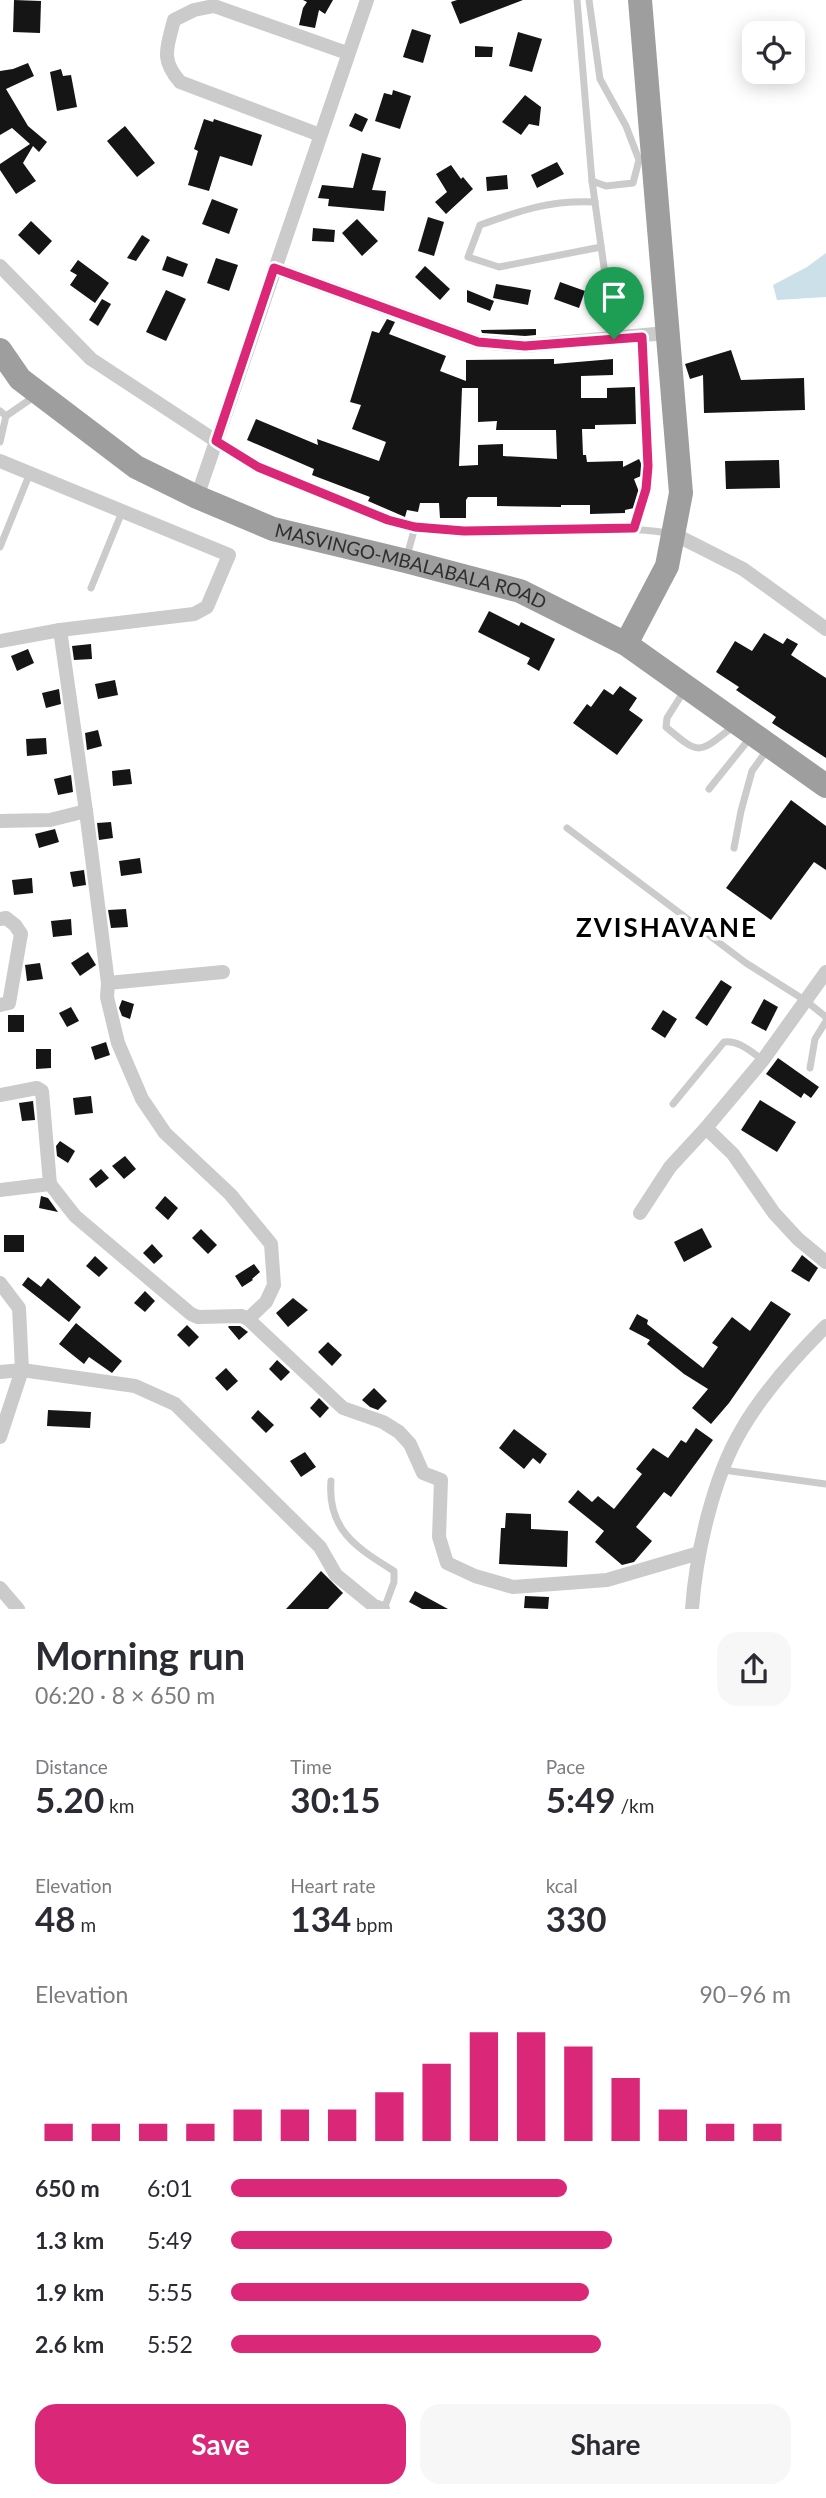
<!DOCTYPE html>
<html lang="en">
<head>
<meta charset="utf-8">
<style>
	:root { --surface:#fff; --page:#f7f7f7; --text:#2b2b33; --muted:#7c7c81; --accent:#db2777 }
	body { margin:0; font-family:Lato,sans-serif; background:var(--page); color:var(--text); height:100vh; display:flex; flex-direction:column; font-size:26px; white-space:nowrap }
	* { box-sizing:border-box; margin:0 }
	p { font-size:23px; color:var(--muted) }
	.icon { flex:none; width:38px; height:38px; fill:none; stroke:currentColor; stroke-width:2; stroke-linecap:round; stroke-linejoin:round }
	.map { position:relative; height:1609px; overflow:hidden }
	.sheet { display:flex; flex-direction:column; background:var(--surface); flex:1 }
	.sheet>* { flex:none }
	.buttons { position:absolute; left:742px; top:21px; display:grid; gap:14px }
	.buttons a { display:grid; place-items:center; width:63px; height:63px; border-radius:14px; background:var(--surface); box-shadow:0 4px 18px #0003; font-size:35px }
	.pin { position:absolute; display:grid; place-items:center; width:60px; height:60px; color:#fff; margin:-72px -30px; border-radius:50% 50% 50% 0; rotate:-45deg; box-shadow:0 0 7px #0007 }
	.pin .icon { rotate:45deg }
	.round { display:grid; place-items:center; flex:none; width:74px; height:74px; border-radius:21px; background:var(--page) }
	.head { display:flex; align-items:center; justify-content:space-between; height:119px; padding:0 35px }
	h1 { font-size:38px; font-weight:700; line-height:52px }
	.figures { display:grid; grid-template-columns:repeat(3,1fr); gap:10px; height:119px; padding:7px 35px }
	.figures div { display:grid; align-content:center }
	.figures b { font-size:35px; font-weight:700 }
	.figures small { font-size:19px; font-weight:400 }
	.figures p { font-size:19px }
	.chart { height:196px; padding:14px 35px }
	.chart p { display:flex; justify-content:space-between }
	.chart svg { width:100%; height:126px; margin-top:7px; stroke:var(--accent); stroke-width:6 }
	.button { display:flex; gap:14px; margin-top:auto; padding:14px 35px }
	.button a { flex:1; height:80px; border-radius:21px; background:var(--accent); color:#fff; font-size:28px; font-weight:700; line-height:80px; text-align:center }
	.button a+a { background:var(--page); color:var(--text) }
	ul { padding:0 35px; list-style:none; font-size:23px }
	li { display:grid; grid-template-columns:112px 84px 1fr; align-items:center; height:52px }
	li i { height:18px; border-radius:9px; background:var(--accent) }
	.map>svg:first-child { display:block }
</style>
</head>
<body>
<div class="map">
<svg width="826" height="1609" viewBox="0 0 826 1609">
	<rect width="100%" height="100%" fill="#fff"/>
	<polygon fill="#cbe0e9" points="826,253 826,297 777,300 773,285 807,267"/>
	<g fill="#151515" fill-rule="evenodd">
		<polygon points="14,0 41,1 40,33 13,32"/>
		<polygon points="303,0 333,0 325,14 319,10 315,28 299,25 303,8 307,2"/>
		<polygon points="457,0 523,0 460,24 451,2"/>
		<polygon points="412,29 431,35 423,63 403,57"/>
		<polygon points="518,32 542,39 532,72 509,66"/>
		<polygon points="475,46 493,47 492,57 475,57"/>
		<polygon points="28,63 34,76 6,89 28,126 47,142 39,152 33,146 23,163 36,181 16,194 0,170 0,164 30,144 12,128 0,135 0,71 13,69"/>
		<polygon points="61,69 63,76 71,75 77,107 57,111 50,72"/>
		<polygon points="393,90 411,96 400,129 375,121 384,93 392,95"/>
		<polygon points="525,95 541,107 539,126 529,124 521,135 502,122"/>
		<polygon points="355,113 368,119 362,132 349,126"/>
		<polygon points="204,119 213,122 214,119 262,135 252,166 220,156 209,191 188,185 198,151 194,149"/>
		<polygon points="125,126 155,163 137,177 107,141"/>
		<polygon points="362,153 381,158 372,190 386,191 384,211 328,206 329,199 318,198 322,185 353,188"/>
		<polygon points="557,162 564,174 537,188 531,175"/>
		<polygon points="451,165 461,179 463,177 473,189 446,214 435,202 447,192 436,174"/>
		<polygon points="507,175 508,189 487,191 486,177"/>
		<polygon points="212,199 238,209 229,234 202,224"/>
		<polygon points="428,217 444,222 434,256 418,251"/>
		<polygon points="357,219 378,241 362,256 342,233"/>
		<polygon points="31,221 52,241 39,255 18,235"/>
		<polygon points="313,228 335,230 334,242 312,241"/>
		<polygon points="142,235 150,240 136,261 127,258"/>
		<polygon points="167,256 188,264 183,277 162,270"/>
		<polygon points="216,258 238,265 229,291 207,283"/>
		<polygon points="78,260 109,283 95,303 70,285 77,275 70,271"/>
		<polygon points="425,266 450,289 440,300 415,277"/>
		<polygon points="560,282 585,291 579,308 554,299"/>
		<polygon points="496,284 531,290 528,305 493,298"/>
		<polygon points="166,290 186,299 166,341 146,332"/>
		<polygon points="467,290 494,301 490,311 467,302"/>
		<polygon points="102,299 111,304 98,326 89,320"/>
		<path d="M387 319 395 322 389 334 446 356 440 371 466 381V360L554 359V364L613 359V375L581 376V398H607V388L635 387 636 424 595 425V429H582L583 455H586L587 462 623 461V467L639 459 642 465 641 476 634 479 639 492 634 508 625 510V513L590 514V505H561V507L497 506V497H468L466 500V518H440L439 503H420L418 512 407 510 405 517 368 501 370 497 312 475 314 469 247 440 256 419 318 445 317 439 379 461 386 442 352 429 361 405 350 402 372 331 379 333ZM462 388H478V422L497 421 496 430H556L557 459 503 456V444L478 445V465L459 466Z"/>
		<polygon points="536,329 536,335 525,336 482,333 481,330"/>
		<polygon points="731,350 741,380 804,378 805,410 704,413 703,375 690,379 685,364"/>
		<polygon points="779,460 780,488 726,489 725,461"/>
		<polygon points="489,611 519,626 521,622 555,639 539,671 527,664 530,658 478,632"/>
		<polygon points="764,633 783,644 787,638 798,644 791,655 826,678 826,758 772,723 776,717 736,690 739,687 716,672 735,641 752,651"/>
		<polygon points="91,644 92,659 74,660 72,646"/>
		<polygon points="28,649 34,663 17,671 11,656"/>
		<polygon points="115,680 118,695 98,699 95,684"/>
		<polygon points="620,686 637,698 629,710 643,720 617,755 573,723 587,704 591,707 604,689 613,695"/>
		<polygon points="59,689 61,704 46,708 42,693"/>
		<polygon points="98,730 102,746 87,750 85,733"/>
		<polygon points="46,738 47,754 27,756 26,739"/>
		<polygon points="130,769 132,784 113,786 112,771"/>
		<polygon points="71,775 73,792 58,795 54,779"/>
		<polygon points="791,800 826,826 826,870 814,862 771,920 726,888"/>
		<polygon points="111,822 113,838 99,840 97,823"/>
		<polygon points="55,829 59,842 39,848 35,834"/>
		<polygon points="140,858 142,873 121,876 119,861"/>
		<polygon points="84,870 86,885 73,887 70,872"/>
		<polygon points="32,878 33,893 14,895 12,880"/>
		<polygon points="126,909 128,927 111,928 108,910"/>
		<polygon points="71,919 72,935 53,937 51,921"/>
		<polygon points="88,952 96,965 80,976 71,963"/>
		<polygon points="40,963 43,979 27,981 25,965"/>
		<polygon points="721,980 732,987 707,1026 695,1018"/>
		<polygon points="764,999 778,1007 766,1031 751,1023"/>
		<polygon points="122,1000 134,1004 130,1019 122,1016 119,1008"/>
		<polygon points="71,1007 79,1021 67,1027 59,1013"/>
		<polygon points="663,1010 677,1019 665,1038 651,1029"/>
		<rect x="8" y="1015" width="16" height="17"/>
		<polygon points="106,1042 110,1055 95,1060 91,1047"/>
		<polygon points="36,1049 51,1049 51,1068 36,1069"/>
		<polygon points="778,1058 819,1087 811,1098 804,1093 801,1098 766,1074"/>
		<polygon points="91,1096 93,1113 75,1115 73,1098"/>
		<polygon points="760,1100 796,1122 777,1152 741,1130"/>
		<polygon points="33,1101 35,1120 22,1121 19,1103"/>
		<polygon points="60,1141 75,1151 68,1163 57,1156 56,1146"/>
		<polygon points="125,1156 136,1169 124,1179 112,1166"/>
		<polygon points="101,1169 109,1178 96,1188 89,1179"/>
		<polygon points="41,1196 48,1198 58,1212 39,1208"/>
		<polygon points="165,1196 178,1208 168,1220 155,1208"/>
		<polygon points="702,1228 712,1247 684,1262 674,1242"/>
		<polygon points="201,1229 217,1245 208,1254 192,1238"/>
		<rect x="4" y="1235" width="20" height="17"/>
		<polygon points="152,1244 163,1256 154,1264 143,1253"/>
		<polygon points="802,1255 818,1268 809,1282 791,1271"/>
		<polygon points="95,1256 108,1268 99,1277 86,1266"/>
		<polygon points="254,1264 260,1272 252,1279 253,1280 242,1287 235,1276"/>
		<polygon points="28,1277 41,1287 48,1278 81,1307 69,1322 22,1285"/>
		<polygon points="145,1291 155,1301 145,1312 134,1303"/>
		<polygon points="293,1298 308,1310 288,1327 276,1313"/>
		<polygon points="771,1301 791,1314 729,1403 711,1424 692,1408 708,1389 684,1374 647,1344 650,1340 629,1329 637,1314 648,1320 647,1324 703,1368 718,1347 712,1343 732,1317 750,1331"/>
		<polygon points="76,1323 122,1361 112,1373 89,1357 84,1364 59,1344"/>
		<polygon points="187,1325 199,1337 189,1347 177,1335"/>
		<polygon points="229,1326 240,1326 248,1332 239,1340 228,1327"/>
		<polygon points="328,1342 342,1355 332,1366 318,1352"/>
		<polygon points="277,1360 290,1372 281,1381 269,1369"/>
		<polygon points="226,1368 238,1381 227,1391 215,1378"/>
		<polygon points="374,1388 387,1401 378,1410 370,1407 362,1400"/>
		<polygon points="319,1398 329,1408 320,1418 310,1408"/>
		<polygon points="48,1410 91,1412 90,1428 47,1426"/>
		<polygon points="258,1410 274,1425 266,1433 251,1418"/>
		<polygon points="696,1428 713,1440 671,1497 664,1492 636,1527 652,1541 634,1562 622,1565 595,1542 604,1531 568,1502 578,1490 592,1502 598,1496 614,1509 642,1474 636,1469 653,1448 668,1458 681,1440 686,1443"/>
		<polygon points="514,1429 547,1454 540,1464 533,1458 524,1469 499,1448"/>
		<polygon points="305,1452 316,1467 301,1477 290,1461"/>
		<polygon points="506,1513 531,1514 531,1529 568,1531 567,1567 499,1564 501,1528 505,1528"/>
		<polygon points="321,1571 343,1593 328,1609 286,1609"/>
		<polygon points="415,1591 448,1609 422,1609 409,1602"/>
		<polygon points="525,1596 549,1597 548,1609 524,1608"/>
	</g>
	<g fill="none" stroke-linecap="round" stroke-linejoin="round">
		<g stroke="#cbcbcb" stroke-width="7">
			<polyline points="577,0 592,181 614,339"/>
			<polyline points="589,0 600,79 626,126 639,160 633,183 606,186 592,181"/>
			<path d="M595 202C550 200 522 210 480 225L468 257 499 267 601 247"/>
			<polyline points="0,411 6,416 0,442"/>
			<polyline points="6,416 35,396"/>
			<path d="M217 442C247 462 278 475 312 490 363 512 408 530 466 531 534 531 601 523 669 533"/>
			<polyline points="634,528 646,489 648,466 642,337"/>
			<polyline points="0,547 30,473"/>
			<polyline points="407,556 415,527"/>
			<polyline points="91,588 122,512"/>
			<path d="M684 691 667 718 666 727C701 757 699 753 734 726"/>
			<polyline points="709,789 750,738"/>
			<polyline points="567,828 746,963 806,1001 826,1017"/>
			<polyline points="734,848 741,811 752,771 767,750"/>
			<polyline points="810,1068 815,1039 826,1021"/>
			<path d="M673 1104 724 1042C739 1040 751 1052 763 1060"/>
			<polyline points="723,1470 826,1484"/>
			<path d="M331 1481C327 1530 357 1548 394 1571V1582L384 1609"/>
		</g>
		<g stroke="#cbcbcb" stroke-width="14">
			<path d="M320 135 180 82C160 59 167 48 174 20L194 10 214 6 347 53"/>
			<polyline points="0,266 91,359 216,441"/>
			<polyline points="274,268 478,342 525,346 666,333"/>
			<polyline points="0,461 229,555 207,607 194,614 60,630 0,641"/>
			<polyline points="197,497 367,0"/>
			<polyline points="674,534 743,569 826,629"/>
			<polyline points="60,630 86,811 108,983 107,997 118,1043 142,1099 165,1133 230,1194 271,1244 274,1285 266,1302 248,1319"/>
			<polyline points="0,821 50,820 86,811"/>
			<polyline points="0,919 6,918 15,925 21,934 9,1003 0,1005"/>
			<polyline points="108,983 223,972"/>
			<polyline points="0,1095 37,1088 42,1091 50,1184 0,1190"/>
			<polyline points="706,1128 733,1154 774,1213 798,1239 826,1262"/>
			<polyline points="50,1184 75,1216 191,1314 198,1317 242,1316 248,1319 343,1408 383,1422 399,1432 410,1444 423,1473 441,1480 439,1537 447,1563 475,1576 513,1587 607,1580 699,1553"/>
			<polyline points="640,1213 670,1167 706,1128 763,1060 826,972"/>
			<polyline points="0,1283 19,1308 22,1370 0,1437"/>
			<polyline points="0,1372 22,1370 135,1386 175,1404 320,1547 336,1575 374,1606 383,1609"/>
			<polyline points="0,1588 18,1609"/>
			<path d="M692 1609C696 1554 713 1477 742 1429 764 1391 795 1357 826 1326"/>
		</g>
		<g stroke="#9e9e9e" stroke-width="24">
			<path id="s1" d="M0 350 20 379 136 467 197 497 273 529 406 561 520 591 626 644 826 786"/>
			<polyline points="626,644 667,566 681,493 640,0"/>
		</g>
	</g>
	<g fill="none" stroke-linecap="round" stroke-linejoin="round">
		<g stroke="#fff" stroke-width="14">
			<polygon id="route" points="274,268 478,342 525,346 642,337 648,466 646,489 634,528 464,531 415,527 388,520 258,467 216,441"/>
		</g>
		<use href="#route" stroke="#db2777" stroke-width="9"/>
	</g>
	<g text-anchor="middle" stroke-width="7" stroke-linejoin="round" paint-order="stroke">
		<g font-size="19" fill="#2e2e2e" stroke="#fff">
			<text dy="7" stroke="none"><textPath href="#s1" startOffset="474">MASVINGO-MBALABALA ROAD</textPath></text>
		</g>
		<g font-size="26" font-weight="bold" letter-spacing="2" fill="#000" stroke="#fff">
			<text x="667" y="937">ZVISHAVANE</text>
		</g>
	</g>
</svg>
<div class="buttons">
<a><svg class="icon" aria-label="locate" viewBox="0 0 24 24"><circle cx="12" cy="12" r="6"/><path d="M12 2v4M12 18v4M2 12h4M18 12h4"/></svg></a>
</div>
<div class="pin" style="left:614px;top:339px;background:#1e9e55"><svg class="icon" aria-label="arrive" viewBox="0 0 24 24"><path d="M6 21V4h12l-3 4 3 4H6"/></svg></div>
</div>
<section class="sheet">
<div class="head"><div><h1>Morning run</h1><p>06:20 · 8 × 650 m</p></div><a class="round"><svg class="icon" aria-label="share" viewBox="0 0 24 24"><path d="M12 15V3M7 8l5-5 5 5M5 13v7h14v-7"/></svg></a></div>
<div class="figures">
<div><p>Distance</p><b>5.20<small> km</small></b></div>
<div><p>Time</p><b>30:15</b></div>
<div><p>Pace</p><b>5:49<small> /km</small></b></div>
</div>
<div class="figures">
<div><p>Elevation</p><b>48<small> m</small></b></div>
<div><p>Heart rate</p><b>134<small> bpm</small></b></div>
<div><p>kcal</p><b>330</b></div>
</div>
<div class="chart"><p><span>Elevation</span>90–96 m</p>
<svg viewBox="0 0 160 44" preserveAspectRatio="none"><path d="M5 44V38M15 44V38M25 44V38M35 44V38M45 44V33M55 44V33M65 44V33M75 44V27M85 44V17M95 44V6M105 44V6M115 44V11M125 44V22M135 44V33M145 44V38M155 44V38"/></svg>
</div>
<ul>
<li><b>650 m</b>6:01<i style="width:60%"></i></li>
<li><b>1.3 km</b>5:49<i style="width:68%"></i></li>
<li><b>1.9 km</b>5:55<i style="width:64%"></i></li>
<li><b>2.6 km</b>5:52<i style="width:66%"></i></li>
</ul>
<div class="button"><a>Save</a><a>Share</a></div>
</section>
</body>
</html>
